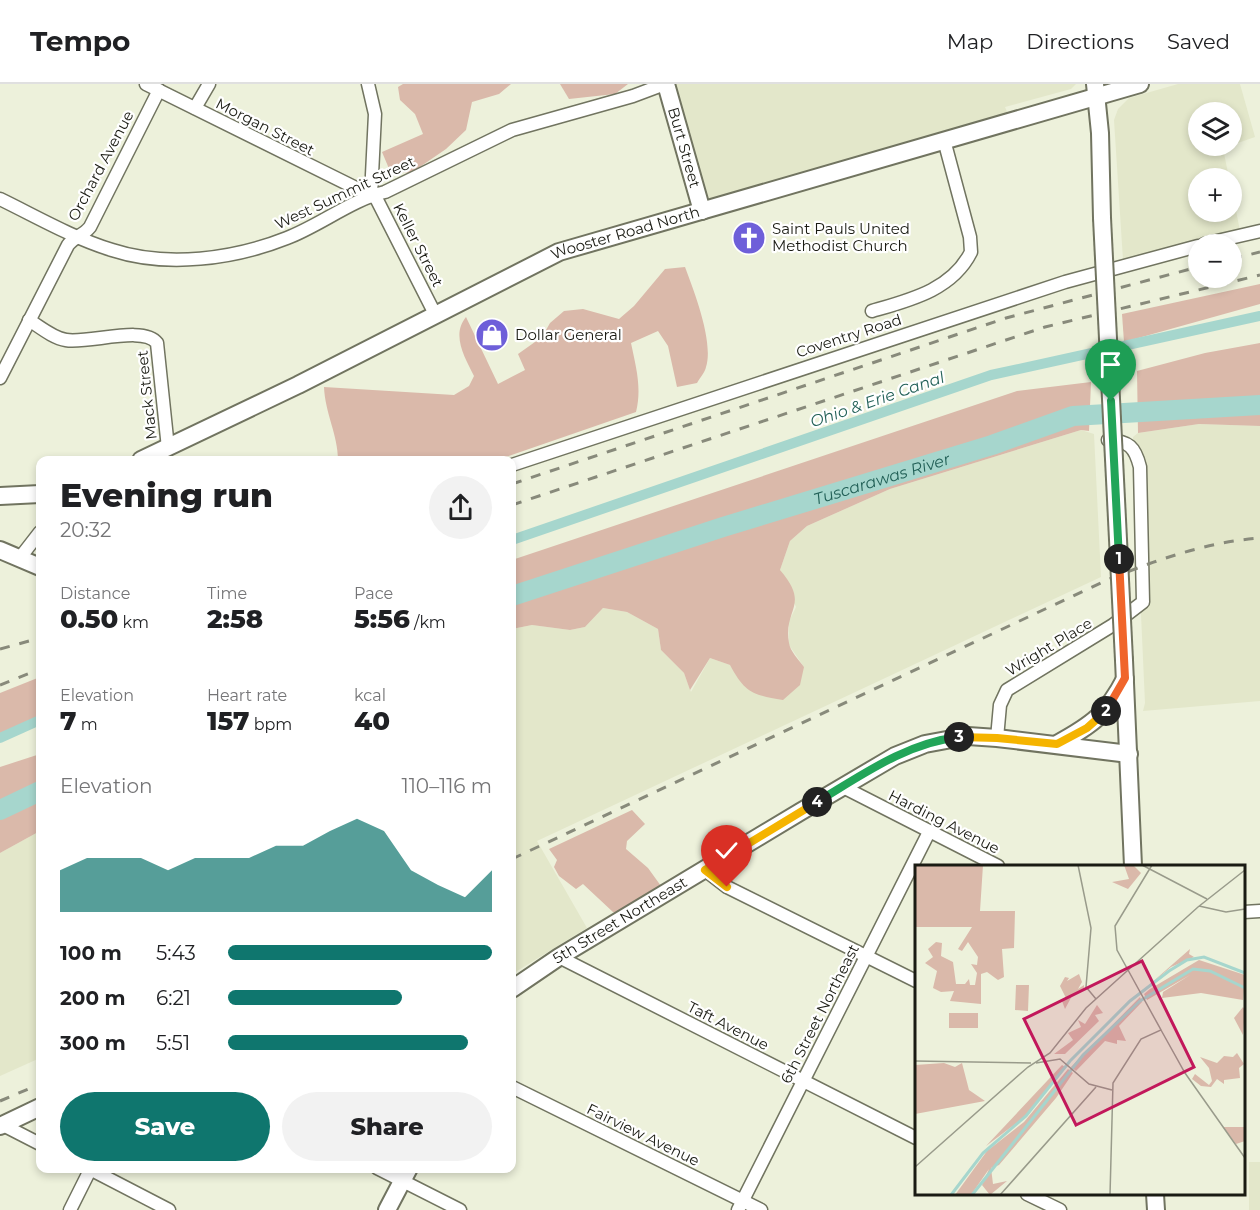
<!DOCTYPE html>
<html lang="en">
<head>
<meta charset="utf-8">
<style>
	:root { --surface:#fff; --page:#f2f2f2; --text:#202124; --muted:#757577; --line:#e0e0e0; --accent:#0f766e }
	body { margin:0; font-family:Montserrat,sans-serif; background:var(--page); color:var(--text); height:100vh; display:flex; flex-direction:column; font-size:22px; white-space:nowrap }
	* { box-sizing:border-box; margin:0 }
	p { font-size:20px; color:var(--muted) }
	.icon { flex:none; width:33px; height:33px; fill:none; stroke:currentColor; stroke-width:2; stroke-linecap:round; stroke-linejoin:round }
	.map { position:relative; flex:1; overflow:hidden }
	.details { position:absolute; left:36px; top:372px; width:480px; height:717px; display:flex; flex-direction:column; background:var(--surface); border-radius:12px; box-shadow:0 3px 9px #0003 }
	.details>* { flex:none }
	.tools { position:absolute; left:1188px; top:18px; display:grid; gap:12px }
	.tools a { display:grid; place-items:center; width:54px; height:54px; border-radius:50%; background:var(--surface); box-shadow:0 3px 9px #0003; font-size:30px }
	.pin { position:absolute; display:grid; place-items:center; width:51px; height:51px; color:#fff; margin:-62px -26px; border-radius:50% 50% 50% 0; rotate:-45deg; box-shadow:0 0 6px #0007 }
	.pin .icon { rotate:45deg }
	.km { position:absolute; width:30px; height:30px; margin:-15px; border-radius:50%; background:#222; color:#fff; font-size:16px; line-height:30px; text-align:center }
	.round { display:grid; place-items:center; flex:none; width:63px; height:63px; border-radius:32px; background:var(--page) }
	.summary { display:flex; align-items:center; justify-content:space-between; height:102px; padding:0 24px }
	h1 { font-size:33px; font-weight:800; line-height:45px }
	.stats { display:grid; grid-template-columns:repeat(3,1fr); gap:9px; height:102px; padding:6px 24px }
	.stats div { display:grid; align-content:center }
	.stats b { font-size:26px; font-weight:800 }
	.stats small { font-size:16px; font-weight:400 }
	.stats p { font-size:16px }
	.chart { height:168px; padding:12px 24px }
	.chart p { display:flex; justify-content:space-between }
	.chart svg { width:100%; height:108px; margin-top:6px; fill:var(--accent); opacity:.7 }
	.cta { display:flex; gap:12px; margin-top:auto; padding:12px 24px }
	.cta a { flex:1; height:69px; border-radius:36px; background:var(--accent); color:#fff; font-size:24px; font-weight:800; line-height:69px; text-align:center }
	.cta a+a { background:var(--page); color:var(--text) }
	ul { padding:0 24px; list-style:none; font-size:20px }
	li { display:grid; grid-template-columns:96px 72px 1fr; align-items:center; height:45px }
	li i { height:15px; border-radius:8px; background:var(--accent) }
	header { display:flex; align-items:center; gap:36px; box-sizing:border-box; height:84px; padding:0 30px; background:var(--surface); border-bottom:2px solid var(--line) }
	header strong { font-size:28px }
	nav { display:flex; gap:33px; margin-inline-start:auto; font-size:21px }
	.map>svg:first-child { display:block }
</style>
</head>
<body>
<header>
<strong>Tempo</strong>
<nav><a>Map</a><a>Directions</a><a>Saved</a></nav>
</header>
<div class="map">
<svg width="1260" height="1126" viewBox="0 0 1260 1126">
	<rect width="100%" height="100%" fill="#edf1db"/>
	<g fill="#e3e7ca">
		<polygon points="673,0 1076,0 1071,5 1005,23 1008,30 706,124"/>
		<polygon points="1178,0 1240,0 1255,53 1232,61 1232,28 1198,28 1198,62 1229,62 1223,64 1229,94 1198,94 1198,128 1232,128 1232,106 1240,147 1123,176 1114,36 1118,25 1129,14"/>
		<polygon points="1199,340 1260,342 1260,617 1143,627 1145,619 1133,353 1138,349"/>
		<polygon points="1081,346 1094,350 1101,493 537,757 587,844 517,887 512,893 512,545 532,541 570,546 585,543 603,524 627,528 658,545 661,566 684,589 691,608 710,574 730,581 804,583 789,561 789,537 796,523 780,486 790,457 807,442 890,405"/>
		<polygon points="40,747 40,974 0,992 0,769"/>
		<rect x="1249" y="1078" width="11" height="48"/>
	</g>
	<g fill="#dab9aa">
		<polygon points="403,0 511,0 499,10 472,18 466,46 446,65 411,89 390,87 382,68 423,50 415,30 400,16 398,3"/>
		<polygon points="560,0 628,0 615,10 569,15"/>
		<path d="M685 183C694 207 714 258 706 283 705 288 700 294 697 299L677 303 668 262 658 247 631 259C636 283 642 304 636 328L497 376H338C338 351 325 329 324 303L454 311 469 302 474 292C465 274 451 251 466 233L498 300 525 286 518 270 542 253 550 239 564 227 583 225 619 235 634 222 665 185Z"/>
		<polygon points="1260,200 1260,220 1124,258 1122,230"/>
		<polygon points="1260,259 1260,342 1199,340 1138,349 1137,287 1205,269"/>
		<path d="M1091 298 1089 347 1081 346 890 405 807 442 790 457 780 486C811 522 783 524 789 559 790 567 799 576 804 583L800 601 783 616C753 611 745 609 730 581L710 574 690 606 684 589 661 566 658 545 627 528 603 524 585 543 570 546 532 541 512 545V476L1017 307Z"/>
		<polygon points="40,593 40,636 0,654 0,609"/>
		<polygon points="40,670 40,747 0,769 0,683"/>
		<polygon points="632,726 645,740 627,757 626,765 648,784 661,802 655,809 621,830 613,828 583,800 576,805 559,792 554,783 557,776 549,765"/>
	</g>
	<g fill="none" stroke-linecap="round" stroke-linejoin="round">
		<g stroke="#a6d6cd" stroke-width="10">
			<polyline points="512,456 991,291 1260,232"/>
			<polyline points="0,654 40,636"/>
		</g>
		<g stroke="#a6d6cd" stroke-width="20">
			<path id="s1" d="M512 512 723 443 992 361 1073 332 1260 321"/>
			<polyline points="0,726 40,707"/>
		</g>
		<g stroke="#717460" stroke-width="15">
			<g id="street">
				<polyline points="146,0 376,114 436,232"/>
				<polyline points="368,0 375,30 371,111"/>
				<polyline points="195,24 209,0"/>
				<path d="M0 115C37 133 73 154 112 166 167 184 234 175 287 154 319 142 353 115 385 108L512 46 633 12 665 0"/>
				<polyline points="1204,160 1260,147"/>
				<path d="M872 227C910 216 952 206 971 168L970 153 944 56"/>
				<path d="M29 236C40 243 53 254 66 256 88 260 144 241 157 259L168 364"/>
				<path d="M0 294 68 161C75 152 83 152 90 143L159 6"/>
				<polyline points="512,381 1065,198 1198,162"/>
				<polyline points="19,475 40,448"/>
				<path d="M997 654 1000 621 1007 606 1113 541 1143 518 1140 383C1135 363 1129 357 1108 356"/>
				<polyline points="843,703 998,782"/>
				<polyline points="705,786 727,803 916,897"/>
				<polyline points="1244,828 1260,827"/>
				<polyline points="559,873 916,1054"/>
				<polyline points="512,1003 761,1126"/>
				<polyline points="3,1041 40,1060"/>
				<polyline points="88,1084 169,1126"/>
				<polyline points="377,1084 460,1126"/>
				<polyline points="1027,1110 1060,1126"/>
				<polyline points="70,1126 91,1084"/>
				<polyline points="738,1126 929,748"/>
			</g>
		</g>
		<g stroke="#717460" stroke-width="20">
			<g id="secondary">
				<path id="s2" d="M666 0 702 127"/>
				<polyline points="1095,0 1100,49 1102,134"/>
				<path id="s3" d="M141 376 298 301 559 168 1140 0"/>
				<polyline points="0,412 40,410"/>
				<polyline points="0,466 40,483"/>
				<polyline points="1124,576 1133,782"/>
				<path d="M1057 660C1092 641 1107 630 1125 595"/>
				<path id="s4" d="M512 905 559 873 800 728 895 672 925 660 968 652 997 654 1129 670"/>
				<polyline points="0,1042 40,1023"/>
				<polyline points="1155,1110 1156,1126"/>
				<polyline points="387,1126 409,1084"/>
			</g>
		</g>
		<use href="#street" stroke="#fff" stroke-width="12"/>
		<use href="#secondary" stroke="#fff" stroke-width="16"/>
		<g stroke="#888a7b" stroke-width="3" stroke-dasharray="10 10" stroke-linecap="butt">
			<polyline points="1232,175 1260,168"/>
			<polyline points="512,400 1006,234 1198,183"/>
			<polyline points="512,421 1045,243 1260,191"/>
			<polyline points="0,565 40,554"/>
			<polyline points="0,601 40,585"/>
			<path d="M512 775 1107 496C1156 476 1207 458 1260 454"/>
			<polyline points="0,1017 40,1000"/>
		</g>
		<g stroke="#717460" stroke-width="20" stroke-linecap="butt">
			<polyline id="secondary-bridge" points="1102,134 1124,576"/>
		</g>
		<use href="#secondary-bridge" stroke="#fff" stroke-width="16"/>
	</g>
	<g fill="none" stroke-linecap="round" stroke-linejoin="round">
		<g stroke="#fff" stroke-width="12">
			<polyline id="split-1" points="1111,317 1119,475"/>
		</g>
		<g stroke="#fff" stroke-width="12">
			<polyline id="split-2" points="1106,627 1125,594 1119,475"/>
		</g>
		<g stroke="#fff" stroke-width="12">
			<polyline id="split-3" points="959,653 997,654 1057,660 1087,644 1106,627"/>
		</g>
		<g stroke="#fff" stroke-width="12">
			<path id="split-4" d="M817 718C862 691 906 659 959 653"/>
		</g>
		<g stroke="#fff" stroke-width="12">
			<polyline id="split-5" points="727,803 705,786 817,718"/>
		</g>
		<use href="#split-1" stroke="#22a559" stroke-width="8"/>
		<use href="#split-2" stroke="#f0652b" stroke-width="8"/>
		<use href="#split-3" stroke="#f5b400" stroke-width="8"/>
		<use href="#split-4" stroke="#22a559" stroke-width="8"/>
		<use href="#split-5" stroke="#f5b400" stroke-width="8"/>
	</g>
	<defs>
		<g id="church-disc" transform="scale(1.725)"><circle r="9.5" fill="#6e5fd9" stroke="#fff"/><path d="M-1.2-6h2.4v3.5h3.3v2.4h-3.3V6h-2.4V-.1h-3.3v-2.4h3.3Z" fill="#fff"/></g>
		<g id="shop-disc" transform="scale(1.725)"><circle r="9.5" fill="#6e5fd9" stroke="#fff"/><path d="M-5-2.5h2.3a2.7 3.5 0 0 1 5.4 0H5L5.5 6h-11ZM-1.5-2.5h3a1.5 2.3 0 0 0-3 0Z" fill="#fff"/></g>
	</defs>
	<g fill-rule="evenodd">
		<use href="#church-disc" x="749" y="154"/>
		<use href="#shop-disc" x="492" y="251"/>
	</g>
	<g text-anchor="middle" stroke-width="4.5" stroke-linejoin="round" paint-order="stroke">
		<g font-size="15" fill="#1a1b13" stroke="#fff">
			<text transform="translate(265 43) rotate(27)" y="5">Morgan Street</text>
			<text dy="5" stroke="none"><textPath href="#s2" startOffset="66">Burt Street</textPath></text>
			<text transform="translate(101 82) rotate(-62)" y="5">Orchard Avenue</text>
			<text transform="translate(345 109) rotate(-25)" y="5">West Summit Street</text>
			<text dy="5" stroke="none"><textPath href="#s3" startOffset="536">Wooster Road North</textPath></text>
			<text transform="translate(418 161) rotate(63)" y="5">Keller Street</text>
			<text transform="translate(849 252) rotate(-18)" y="5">Coventry Road</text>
			<text transform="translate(147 311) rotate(-96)" y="5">Mack Street</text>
			<text transform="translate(1049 563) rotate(-31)" y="5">Wright Place</text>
			<text transform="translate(944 738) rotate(27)" y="5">Harding Avenue</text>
			<text dy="5" stroke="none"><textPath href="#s4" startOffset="128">5th Street Northeast</textPath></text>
			<text transform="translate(820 930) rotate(-63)" y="5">6th Street Northeast</text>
			<text transform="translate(728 942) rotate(27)" y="5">Taft Avenue</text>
			<text transform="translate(643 1051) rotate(26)" y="5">Fairview Avenue</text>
		</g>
		<g font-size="15" fill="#1a1b13" stroke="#fff" text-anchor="start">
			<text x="772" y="150">Saint Pauls United<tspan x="772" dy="17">Methodist Church</tspan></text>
			<text x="515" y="256">Dollar General</text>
		</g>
		<g font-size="16" font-style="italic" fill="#226057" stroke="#fff">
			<text transform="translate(877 315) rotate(-19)" y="6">Ohio &amp; Erie Canal</text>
			<text dy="6" stroke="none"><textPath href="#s1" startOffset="388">Tuscarawas River</textPath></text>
		</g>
	</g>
	<g transform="translate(915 781)">
		<rect width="330" height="330" fill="#edf1db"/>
		<path d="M0 0H68L65 46H100L99 83 87 84 89 112 83 115 72 107 66 109V139L35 136 39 126 26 127 18 123 22 106 10 98 18 92 13 84 21 77 27 78 26 91 38 97 41 119H50L54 114 55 120H60L62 108 56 99 62 100 63 92 53 77 47 86 43 84 57 62H0ZM209 0H218L226 8 213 24 197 17 214 14ZM275 84 274 89 279 92 256 102 226 127ZM284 95 330 110 328 135 286 128 247 133 248 127 275 110 232 135 229 129 235 124ZM164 109 167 117 163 124 169 120V123L158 129 150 144 147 136 151 133 145 121 150 112 154 113 152 116ZM101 120H114L113 146 100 145ZM225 132 227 137 204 161 211 176 202 175V179L190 176 161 206 156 202ZM182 140 188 148 180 150 184 156 150 189H139L158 175 153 168 166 162 163 155 170 159ZM328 142 330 145 328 170 319 153ZM34 148H63V163H34ZM322 188 329 199 324 203 325 213 309 215V219L302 214 296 222 286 221 277 214 280 209 294 220 297 216 294 203 285 192 302 198 309 191 318 192ZM29 198 40 202 47 198 54 225 70 236 0 249V200ZM147 200 150 202 111 251 71 281ZM153 204 158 208 141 233 84 300 76 303 78 319 92 316 75 330 67 320 74 304 56 330H40L72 286 109 257ZM308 262H330V276L321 279Z" fill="#dab9aa"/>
		<path fill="none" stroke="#a6d6cd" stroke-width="3" d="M36 330 68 288 111 251 155 196 215 136 254 106 272 95 289 92 330 108M57 330 168 190 225 136 278 104 295 106 330 123"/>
		<path fill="none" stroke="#999b8b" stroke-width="1.5" d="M163 0 176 63 171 122 181 134M227 0 292 34M284 41 311 47 330 44M213 105 202 85 200 61 237 0M246 165 270 208 330 293M0 196 116 198M121 198 145 194 174 219 197 225M0 302 113 202 135 188 171 143 283 42 330 5M85 330 181 222M195 330 198 218 226 174 246 165 213 105"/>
		<path fill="#c2185b" fill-opacity="0.15" stroke="#c2185b" stroke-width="3" d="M227 96 279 202 161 260 109 154Z"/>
		<rect width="330" height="330" fill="none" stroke="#1a1b13" stroke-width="3"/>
	</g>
</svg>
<div class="tools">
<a><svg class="icon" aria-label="layers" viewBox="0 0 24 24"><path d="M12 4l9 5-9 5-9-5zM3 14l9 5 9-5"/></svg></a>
<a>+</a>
<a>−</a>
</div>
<div class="pin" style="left:1111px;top:317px;background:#1e9e55"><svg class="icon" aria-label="arrive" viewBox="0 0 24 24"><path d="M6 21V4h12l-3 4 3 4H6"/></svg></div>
<div class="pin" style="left:727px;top:803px;background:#d93025"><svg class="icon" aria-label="check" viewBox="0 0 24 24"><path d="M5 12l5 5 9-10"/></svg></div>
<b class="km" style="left:1119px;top:475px">1</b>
<b class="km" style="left:1106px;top:627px">2</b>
<b class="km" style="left:959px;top:653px">3</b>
<b class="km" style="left:817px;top:718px">4</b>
<section class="details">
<div class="summary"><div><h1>Evening run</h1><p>20:32</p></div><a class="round"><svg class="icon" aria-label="share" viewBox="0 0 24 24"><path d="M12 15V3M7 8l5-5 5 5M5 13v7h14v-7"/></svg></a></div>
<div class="stats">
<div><p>Distance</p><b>0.50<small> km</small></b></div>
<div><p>Time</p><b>2:58</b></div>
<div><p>Pace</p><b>5:56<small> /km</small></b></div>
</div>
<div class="stats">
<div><p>Elevation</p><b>7<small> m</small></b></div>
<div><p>Heart rate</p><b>157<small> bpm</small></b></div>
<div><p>kcal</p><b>40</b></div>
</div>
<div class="chart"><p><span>Elevation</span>110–116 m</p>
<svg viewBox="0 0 160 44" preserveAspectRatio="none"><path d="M0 44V27L10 22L20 22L30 22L40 27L50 22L60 22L70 22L80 17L90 17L100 11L110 6L120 11L130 27L140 33L150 38L160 27V44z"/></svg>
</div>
<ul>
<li><b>100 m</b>5:43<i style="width:100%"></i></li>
<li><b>200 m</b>6:21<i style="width:66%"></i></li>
<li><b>300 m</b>5:51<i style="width:91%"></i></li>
</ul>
<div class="cta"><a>Save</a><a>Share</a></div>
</section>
</div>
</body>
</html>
